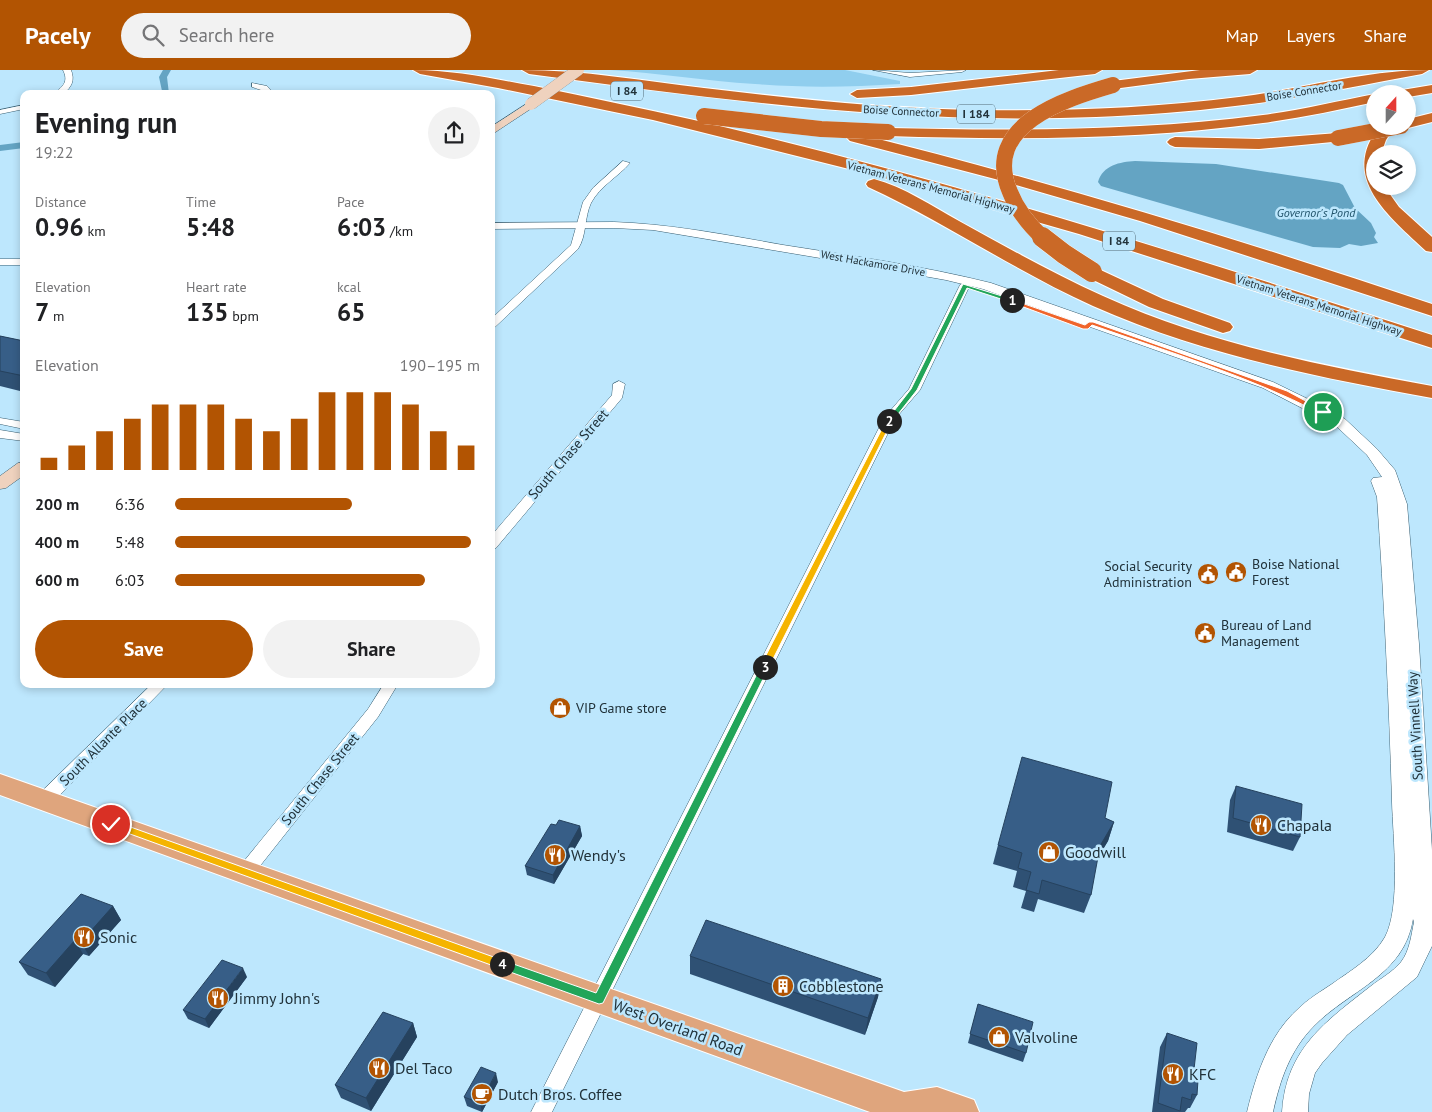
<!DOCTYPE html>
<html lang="en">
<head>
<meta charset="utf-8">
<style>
	:root { --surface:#fff; --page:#f2f2f2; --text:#202124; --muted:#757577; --accent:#b25402 }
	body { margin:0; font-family:"PT Sans",sans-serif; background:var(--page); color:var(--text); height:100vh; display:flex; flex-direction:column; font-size:19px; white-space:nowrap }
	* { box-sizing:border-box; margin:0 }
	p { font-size:16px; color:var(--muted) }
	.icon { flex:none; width:28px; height:28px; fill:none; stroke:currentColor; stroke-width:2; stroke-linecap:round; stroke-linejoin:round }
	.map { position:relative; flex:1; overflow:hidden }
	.side { position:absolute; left:20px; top:20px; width:475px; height:598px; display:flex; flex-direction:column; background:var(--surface); border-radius:10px; box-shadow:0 2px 8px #0003 }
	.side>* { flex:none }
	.needle { width:32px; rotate:21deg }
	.tools { position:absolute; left:1366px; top:15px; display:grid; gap:10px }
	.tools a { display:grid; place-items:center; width:50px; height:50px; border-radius:50%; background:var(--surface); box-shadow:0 2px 8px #0003; font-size:25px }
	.pin { position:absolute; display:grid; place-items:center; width:42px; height:42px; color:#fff; margin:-21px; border:2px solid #fff; border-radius:50%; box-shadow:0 1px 5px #0007 }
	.km { position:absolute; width:25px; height:25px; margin:-12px; border-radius:50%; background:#222; color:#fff; font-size:14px; line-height:25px; text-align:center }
	.round { display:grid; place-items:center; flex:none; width:52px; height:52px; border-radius:26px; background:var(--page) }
	.head { display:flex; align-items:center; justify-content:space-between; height:85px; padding:0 15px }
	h1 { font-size:28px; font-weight:800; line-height:38px }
	.stats { display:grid; grid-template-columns:repeat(3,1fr); gap:8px; height:85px; padding:5px 15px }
	.stats div { display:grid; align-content:center }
	.stats b { font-size:25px; font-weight:800 }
	.stats small { font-size:14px; font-weight:400 }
	.stats p { font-size:14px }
	.chart { height:140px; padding:10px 15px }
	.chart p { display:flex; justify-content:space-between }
	.chart svg { width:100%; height:90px; margin-top:5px; stroke:var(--accent); stroke-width:6 }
	.cta { display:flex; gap:10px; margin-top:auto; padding:10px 15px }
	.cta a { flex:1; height:58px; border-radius:30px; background:var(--accent); color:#fff; font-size:20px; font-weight:800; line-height:58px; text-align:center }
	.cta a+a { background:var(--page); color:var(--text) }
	ul { padding:0 15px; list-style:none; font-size:16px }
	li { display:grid; grid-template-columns:80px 60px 1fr; align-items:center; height:38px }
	li i { height:12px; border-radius:6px; background:var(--accent) }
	header { display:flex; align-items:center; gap:30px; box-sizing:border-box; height:70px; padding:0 25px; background:var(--accent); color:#fff }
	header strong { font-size:24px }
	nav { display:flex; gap:28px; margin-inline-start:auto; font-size:18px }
	.search { width:350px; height:45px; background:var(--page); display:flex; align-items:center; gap:12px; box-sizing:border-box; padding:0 18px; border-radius:28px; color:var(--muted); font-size:19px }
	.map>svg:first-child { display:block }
</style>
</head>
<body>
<header>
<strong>Pacely</strong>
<div class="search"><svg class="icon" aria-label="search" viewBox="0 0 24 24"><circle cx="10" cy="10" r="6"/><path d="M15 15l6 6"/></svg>Search here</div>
<nav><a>Map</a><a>Layers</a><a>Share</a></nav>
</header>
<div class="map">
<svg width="1432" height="1042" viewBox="0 0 1432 1042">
	<rect width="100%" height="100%" fill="#bde7fd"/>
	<path fill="#90ceee" d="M610 0H845L900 11V14C852 17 803 18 755 14 706 11 658 3 610 0Z"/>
	<path fill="#64a4c3" d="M1135 91 1216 94 1339 113 1343 115 1355 138 1371 153 1376 163 1374 167 1378 173 1361 176 1349 174 1340 178 1313 177 1101 116 1098 112C1103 95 1120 92 1135 91Z"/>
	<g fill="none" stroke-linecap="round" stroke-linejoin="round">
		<g fill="#64a4c3" fill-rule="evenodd">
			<polygon points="163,0 171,0 167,7 169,24 159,24 162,21 159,7"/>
			<polygon points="24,72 24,78 0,81 0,75"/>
		</g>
		<g stroke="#395f72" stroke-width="1">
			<g id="minor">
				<path d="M63 0H71C75 10 72 17 63 24H54C63 16 69 12 63 0Z"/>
				<polygon points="873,0 910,3 966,0 962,2 910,7"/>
				<polygon points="252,13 267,16 274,24 266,24 261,20 252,17"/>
				<polygon points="24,35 24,39 0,44 0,40"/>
				<path d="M623 91 630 93C618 107 600 116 591 133 584 148 587 165 578 179L495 257 491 258V249L571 175 583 132 593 118Z"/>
				<rect x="0" y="189" width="24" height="6"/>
				<polygon points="965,212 970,215 920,320 895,349 552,1042 531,1042 884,348 909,319 960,215"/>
				<polygon points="619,311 625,314 622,328 496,478 491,479 491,466 612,325 613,314"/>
				<polygon points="0,348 24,352 24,359 0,354"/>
				<polygon points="0,360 24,364 24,371 0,368"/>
				<polygon points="152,614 168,614 50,735 44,736 38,735 36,730 38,725"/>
				<polygon points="384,614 398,614 378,647 252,806 246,808 240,806 237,801 240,796 368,639"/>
			</g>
		</g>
		<g stroke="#395f72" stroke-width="1">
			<path id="tertiary" d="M614 152C671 154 727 165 783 175 853 186 923 196 991 213L1273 312 1310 330 1345 349 1377 379 1395 400 1407 434 1419 574 1432 780V876L1417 907 1347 965 1322 993 1315 1003 1309 1024 1308 1042H1282C1286 979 1325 952 1371 916 1380 909 1394 901 1401 892 1410 880 1411 866 1414 852L1413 849C1404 906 1349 920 1314 956 1290 980 1280 1010 1273 1042H1247C1256 1005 1269 965 1298 939 1308 929 1320 922 1332 914 1350 901 1373 888 1385 867 1401 837 1393 767 1392 732 1389 630 1384 529 1377 427L1371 411 1373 408 1382 407 1367 385 1335 355 1263 318 983 219 946 210 856 194 653 160 614 158 491 159V153Z"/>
		</g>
		<g stroke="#395f72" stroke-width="1">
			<g id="secondary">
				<polygon points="531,31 536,34 535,36 491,65 491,57"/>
				<polygon points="24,392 24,405 6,418 0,419 0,406 18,393"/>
			</g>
		</g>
		<g stroke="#fff" stroke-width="2">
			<polygon id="primary" points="0,704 904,1022 937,1017 974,1030 979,1042 870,1042 0,725"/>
		</g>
		<g stroke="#fff" stroke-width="2">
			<g id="motorway">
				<path d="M413 0C454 0 494 9 534 16 587 27 641 38 694 50 945 108 1188 186 1432 265V278L1079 164 877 106 653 50 498 18 420 4Z"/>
				<path d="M522 0C583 0 644 11 704 18 797 29 890 39 983 40 1068 41 1154 38 1239 27 1301 19 1367 0 1429 0L1422 4C1360 15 1298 29 1235 36 1189 42 1142 45 1096 47 905 55 717 29 529 4Z"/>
				<polygon points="1059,0 1102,0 1095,4 911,25 857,28 850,24 857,20 911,17"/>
				<polygon points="1200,0 1257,0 1250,4 1189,9 1113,19 1106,15 1113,11"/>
				<polygon points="1432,15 1432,23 1408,27 1408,24 1395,24 1402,20"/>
				<path d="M1375 24V32C1338 40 1301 48 1263 53 1139 70 1013 70 888 66L883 65 881 62 883 59 888 58C1013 61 1139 61 1263 45 1301 40 1338 31 1375 24Z"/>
				<polygon points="1432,43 1432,52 1408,58 1402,56 1408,56 1408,49"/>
				<path d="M1380 56H1395L1386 70 1381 84H1375V116H1384L1399 137 1432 167V182L1426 181C1390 147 1338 107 1380 56Z"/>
				<path d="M855 63C1050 112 1242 170 1432 234V246L1140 151 995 109 850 71 847 68 850 65Z"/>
				<polygon points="1338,63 1343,65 1346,68 1343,71 1259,79 1175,77 1170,75 1167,72 1170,69 1175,67 1259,69"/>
				<path d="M874 109C904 117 932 136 959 151 1006 177 1054 204 1103 226 1208 274 1320 295 1432 316V328C1316 307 1201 284 1093 236 1015 201 945 152 868 117L866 114 868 111Z"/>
				<polygon points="1092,196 1163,229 1230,253 1233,257 1230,261 1223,263 1149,237 1085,206 1083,202 1085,198"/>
			</g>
		</g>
		<use href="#minor" fill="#fff" fill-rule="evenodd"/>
		<use href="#tertiary" fill="#fff" fill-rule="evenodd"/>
		<use href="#secondary" fill="#efd2be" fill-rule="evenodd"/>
		<use href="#primary" fill="#dfa57d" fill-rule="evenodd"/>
		<use href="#motorway" fill="#ca6927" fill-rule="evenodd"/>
		<g stroke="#395f72" stroke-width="12" stroke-linecap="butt">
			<polyline id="secondary-bridge" points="531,34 578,0"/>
		</g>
		<g stroke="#fff" stroke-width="16" stroke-linecap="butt">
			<g id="motorway-bridge-far1">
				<polyline points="704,46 821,59 888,62"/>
				<polyline points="1338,68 1401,56"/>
				<path d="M1043 168C1029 155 1017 140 1010 122 981 55 1065 29 1113 15"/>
			</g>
		</g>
		<g stroke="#fff" stroke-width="21" stroke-linecap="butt">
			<polyline id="motorway-bridge" points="1042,167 1064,184 1092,202"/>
		</g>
		<use href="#secondary-bridge" stroke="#efd2be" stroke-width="12"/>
		<use href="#motorway-bridge-far1" stroke="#ca6927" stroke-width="16"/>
		<use href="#motorway-bridge" stroke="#ca6927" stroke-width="20"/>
	</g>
	<g fill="#2f5174">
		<polygon points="0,266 24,271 24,322 0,316"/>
		<polygon points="1236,716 1300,767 1293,781 1227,762 1230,730"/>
		<polygon points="1105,748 1114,752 1108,771 1097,788 1091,825 1084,843 1038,829 1034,842 1021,838 1026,821 1013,817 1017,801 993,794 998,775"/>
		<polygon points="556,755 580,756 582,766 554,814 527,805 525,796"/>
		<polygon points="113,836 121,850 89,886 83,884 55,917 28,905 19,892"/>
		<polygon points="690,886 881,909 878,927 865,965 690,904"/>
		<polygon points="247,907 209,958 188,949 183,940"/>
		<polygon points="978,934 1026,983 1023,992 968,973"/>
		<polygon points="413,953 417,967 371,1041 341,1028 335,1015"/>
		<polygon points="1167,963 1193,1008 1197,1025 1190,1038 1188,1038 1185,1042 1152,1042 1160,977"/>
		<polygon points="498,1012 482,1042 467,1036 464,1027"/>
	</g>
	<g fill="#26425e">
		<polygon points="1114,752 1108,771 1094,795 1100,776"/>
		<polygon points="580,756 582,766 554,814 553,805"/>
		<polygon points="113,836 121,850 89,886 81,872"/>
		<polygon points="75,870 83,884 55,917 46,903"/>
		<polygon points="243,898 247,907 209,958 205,949"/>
		<polygon points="881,909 878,927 865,965 868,948"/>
		<polygon points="413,953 417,967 371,1041 366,1028"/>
		<polygon points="496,1003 498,1012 482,1042 480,1033"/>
	</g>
	<g fill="#375e87" stroke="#26425e">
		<polygon points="0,266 24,271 24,306 0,301"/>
		<polygon points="1022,687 1112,712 1105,748 1114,752 1100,776 1091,825 1042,810 1039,824 1026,820 1031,802 1018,798 1022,783 998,775"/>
		<polygon points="1236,716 1302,734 1300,767 1233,748"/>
		<polygon points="559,750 580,756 553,805 525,796 551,754 556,755"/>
		<polygon points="81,824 113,836 81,872 75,870 46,903 19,892"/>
		<polygon points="706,850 881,909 868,948 690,886"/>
		<polygon points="222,890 243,898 205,949 183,940"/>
		<polygon points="978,934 1033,952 1026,983 970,964"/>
		<polygon points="383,942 413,953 366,1028 335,1015"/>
		<polygon points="1167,963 1197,973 1193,1008 1198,1010 1197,1025 1192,1024 1191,1030 1182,1027 1180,1041 1158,1033"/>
		<polygon points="481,997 496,1003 480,1033 464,1027"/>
	</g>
	<path fill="#f0652b" stroke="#fff" d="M1010 229 1085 255 1089 252H1093L1287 321 1326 342 1320 343C1248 306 1169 282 1092 255L1088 259H1083L1010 232Z"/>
	<polygon fill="#22a559" stroke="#fff" points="963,214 1015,230 1010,232 967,218 917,320 891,353 887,353 887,350 911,319"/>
	<polygon fill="#f5b400" stroke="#fff" points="889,349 892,351 768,599 762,599 760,597 886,351"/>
	<polygon fill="#22a559" stroke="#fff" points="762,594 768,594 769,597 603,933 599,934 499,898 497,894 499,891 502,890 596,923"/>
	<polygon fill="#f5b400" stroke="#fff" points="111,750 502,890 506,891 508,894 506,898 502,899 108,756 108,751"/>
	<defs>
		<g id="civic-disc" transform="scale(1.125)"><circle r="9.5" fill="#b25402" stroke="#bde7fd"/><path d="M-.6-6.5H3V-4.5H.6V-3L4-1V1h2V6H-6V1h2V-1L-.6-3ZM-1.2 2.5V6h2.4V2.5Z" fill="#fff"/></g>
		<g id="shop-disc" transform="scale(1.125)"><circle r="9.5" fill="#b25402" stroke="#bde7fd"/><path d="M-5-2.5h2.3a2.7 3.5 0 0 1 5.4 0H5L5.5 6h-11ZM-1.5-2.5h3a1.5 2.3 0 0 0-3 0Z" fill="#fff"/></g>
		<g id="restaurant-disc" transform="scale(1.125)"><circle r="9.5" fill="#b25402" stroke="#bde7fd"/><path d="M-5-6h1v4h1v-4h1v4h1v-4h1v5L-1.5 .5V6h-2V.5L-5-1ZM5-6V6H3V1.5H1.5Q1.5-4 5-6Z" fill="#fff"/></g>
		<g id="building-disc" transform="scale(1.125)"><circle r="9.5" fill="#b25402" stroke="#bde7fd"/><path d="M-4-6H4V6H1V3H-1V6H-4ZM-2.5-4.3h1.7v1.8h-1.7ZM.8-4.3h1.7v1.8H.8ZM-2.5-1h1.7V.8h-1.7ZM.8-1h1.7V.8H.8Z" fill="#fff"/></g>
		<g id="cafe-disc" transform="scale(1.125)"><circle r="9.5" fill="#b25402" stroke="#bde7fd"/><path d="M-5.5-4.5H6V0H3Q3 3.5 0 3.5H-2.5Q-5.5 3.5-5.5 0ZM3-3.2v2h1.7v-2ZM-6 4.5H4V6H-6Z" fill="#fff"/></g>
	</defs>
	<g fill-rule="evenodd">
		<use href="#civic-disc" x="1236" y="502"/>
		<use href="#civic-disc" x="1208" y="504"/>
		<use href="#civic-disc" x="1205" y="563"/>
		<use href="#shop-disc" x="560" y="638"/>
		<use href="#restaurant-disc" x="1261" y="755"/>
		<use href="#shop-disc" x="1049" y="782"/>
		<use href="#restaurant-disc" x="555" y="785"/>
		<use href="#restaurant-disc" x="84" y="867"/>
		<use href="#building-disc" x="783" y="916"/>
		<use href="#restaurant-disc" x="218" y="928"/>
		<use href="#shop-disc" x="999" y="967"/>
		<use href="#restaurant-disc" x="379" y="998"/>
		<use href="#restaurant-disc" x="1173" y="1004"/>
		<use href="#cafe-disc" x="482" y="1024"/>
	</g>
	<g text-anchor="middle" stroke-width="5" stroke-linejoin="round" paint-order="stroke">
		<g font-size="11" fill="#21323a" stroke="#bde7fd">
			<text transform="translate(1304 21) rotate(-9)" y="4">Boise Connector</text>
			<text transform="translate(901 41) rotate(3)" y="4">Boise Connector</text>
			<text transform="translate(931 117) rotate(15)" y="4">Vietnam Veterans Memorial Highway</text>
			<text transform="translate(873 193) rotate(10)" y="4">West Hackamore Drive</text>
			<text transform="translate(1319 235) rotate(18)" y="4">Vietnam Veterans Memorial Highway</text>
		</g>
		<g fill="#bde7fd" stroke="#506874" stroke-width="1">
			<rect x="611" y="11.5" width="32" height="19" rx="4"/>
			<rect x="957" y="34.5" width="38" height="19" rx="4"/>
			<rect x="1103" y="161.5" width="32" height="19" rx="4"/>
		</g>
		<g font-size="12" font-weight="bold" fill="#21323a">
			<text x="627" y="25">I 84</text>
			<text x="976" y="48">I 184</text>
			<text x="1119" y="175">I 84</text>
		</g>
		<g font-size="12" font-style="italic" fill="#21546b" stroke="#bde7fd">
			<text x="1316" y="147">Governor's Pond</text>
		</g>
		<g font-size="14" fill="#21323a" stroke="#bde7fd">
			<text transform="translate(568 384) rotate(-49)" y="5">South Chase Street</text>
			<text transform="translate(1415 656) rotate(-93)" y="5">South Vinnell Way</text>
			<text transform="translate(103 672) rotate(-45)" y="5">South Allante Place</text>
			<text transform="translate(320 709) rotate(-51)" y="5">South Chase Street</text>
		</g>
		<g font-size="14" fill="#21323a" stroke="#bde7fd" text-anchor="start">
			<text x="1252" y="499">Boise National<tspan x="1252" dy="16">Forest</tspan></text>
			<text x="1192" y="501" text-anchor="end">Social Security<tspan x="1192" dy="16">Administration</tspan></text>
			<text x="1221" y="560">Bureau of Land<tspan x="1221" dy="16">Management</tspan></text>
			<text x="576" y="643">VIP Game store</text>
		</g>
		<g font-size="16" fill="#21323a" stroke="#bde7fd" text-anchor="start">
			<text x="1277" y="761">Chapala</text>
			<text x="1065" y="788">Goodwill</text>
			<text x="571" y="791">Wendy's</text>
			<text x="100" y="873">Sonic</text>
			<text x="799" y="922">Cobblestone</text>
			<text x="234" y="934">Jimmy John's</text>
			<text x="1015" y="973">Valvoline</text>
			<text x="395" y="1004">Del Taco</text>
			<text x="1189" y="1010">KFC</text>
			<text x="498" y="1030">Dutch Bros. Coffee</text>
		</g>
		<g font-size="16" fill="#21323a" stroke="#bde7fd">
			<text transform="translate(678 957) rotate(20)" y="6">West Overland Road</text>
		</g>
	</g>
</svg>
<div class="tools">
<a><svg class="needle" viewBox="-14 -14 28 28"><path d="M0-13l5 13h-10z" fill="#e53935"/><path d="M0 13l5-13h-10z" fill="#757577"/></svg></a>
<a><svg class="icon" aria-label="layers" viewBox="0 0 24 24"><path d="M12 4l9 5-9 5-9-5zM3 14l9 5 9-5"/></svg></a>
</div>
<div class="pin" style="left:1323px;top:342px;background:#1e9e55"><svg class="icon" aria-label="arrive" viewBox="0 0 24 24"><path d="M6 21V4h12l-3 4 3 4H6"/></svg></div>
<div class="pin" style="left:111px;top:754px;background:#d93025"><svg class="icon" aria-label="check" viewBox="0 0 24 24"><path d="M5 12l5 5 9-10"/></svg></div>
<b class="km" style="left:1012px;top:230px">1</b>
<b class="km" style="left:889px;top:351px">2</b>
<b class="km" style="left:765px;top:597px">3</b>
<b class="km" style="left:502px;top:894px">4</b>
<section class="side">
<div class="head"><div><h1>Evening run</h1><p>19:22</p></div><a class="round"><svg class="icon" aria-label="share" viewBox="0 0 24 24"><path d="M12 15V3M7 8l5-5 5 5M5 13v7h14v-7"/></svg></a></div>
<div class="stats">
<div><p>Distance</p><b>0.96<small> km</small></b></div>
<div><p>Time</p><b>5:48</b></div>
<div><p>Pace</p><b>6:03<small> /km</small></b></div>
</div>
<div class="stats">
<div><p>Elevation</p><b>7<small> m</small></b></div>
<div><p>Heart rate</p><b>135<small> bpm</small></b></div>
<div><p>kcal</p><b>65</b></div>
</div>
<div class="chart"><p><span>Elevation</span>190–195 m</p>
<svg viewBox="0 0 160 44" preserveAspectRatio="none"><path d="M5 44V38M15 44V32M25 44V25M35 44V19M45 44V12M55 44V12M65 44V12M75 44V19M85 44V25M95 44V19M105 44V6M115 44V6M125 44V6M135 44V12M145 44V25M155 44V32"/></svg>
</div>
<ul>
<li><b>200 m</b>6:36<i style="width:58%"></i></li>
<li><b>400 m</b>5:48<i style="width:97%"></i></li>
<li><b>600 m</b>6:03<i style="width:82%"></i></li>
</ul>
<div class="cta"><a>Save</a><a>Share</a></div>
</section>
</div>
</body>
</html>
